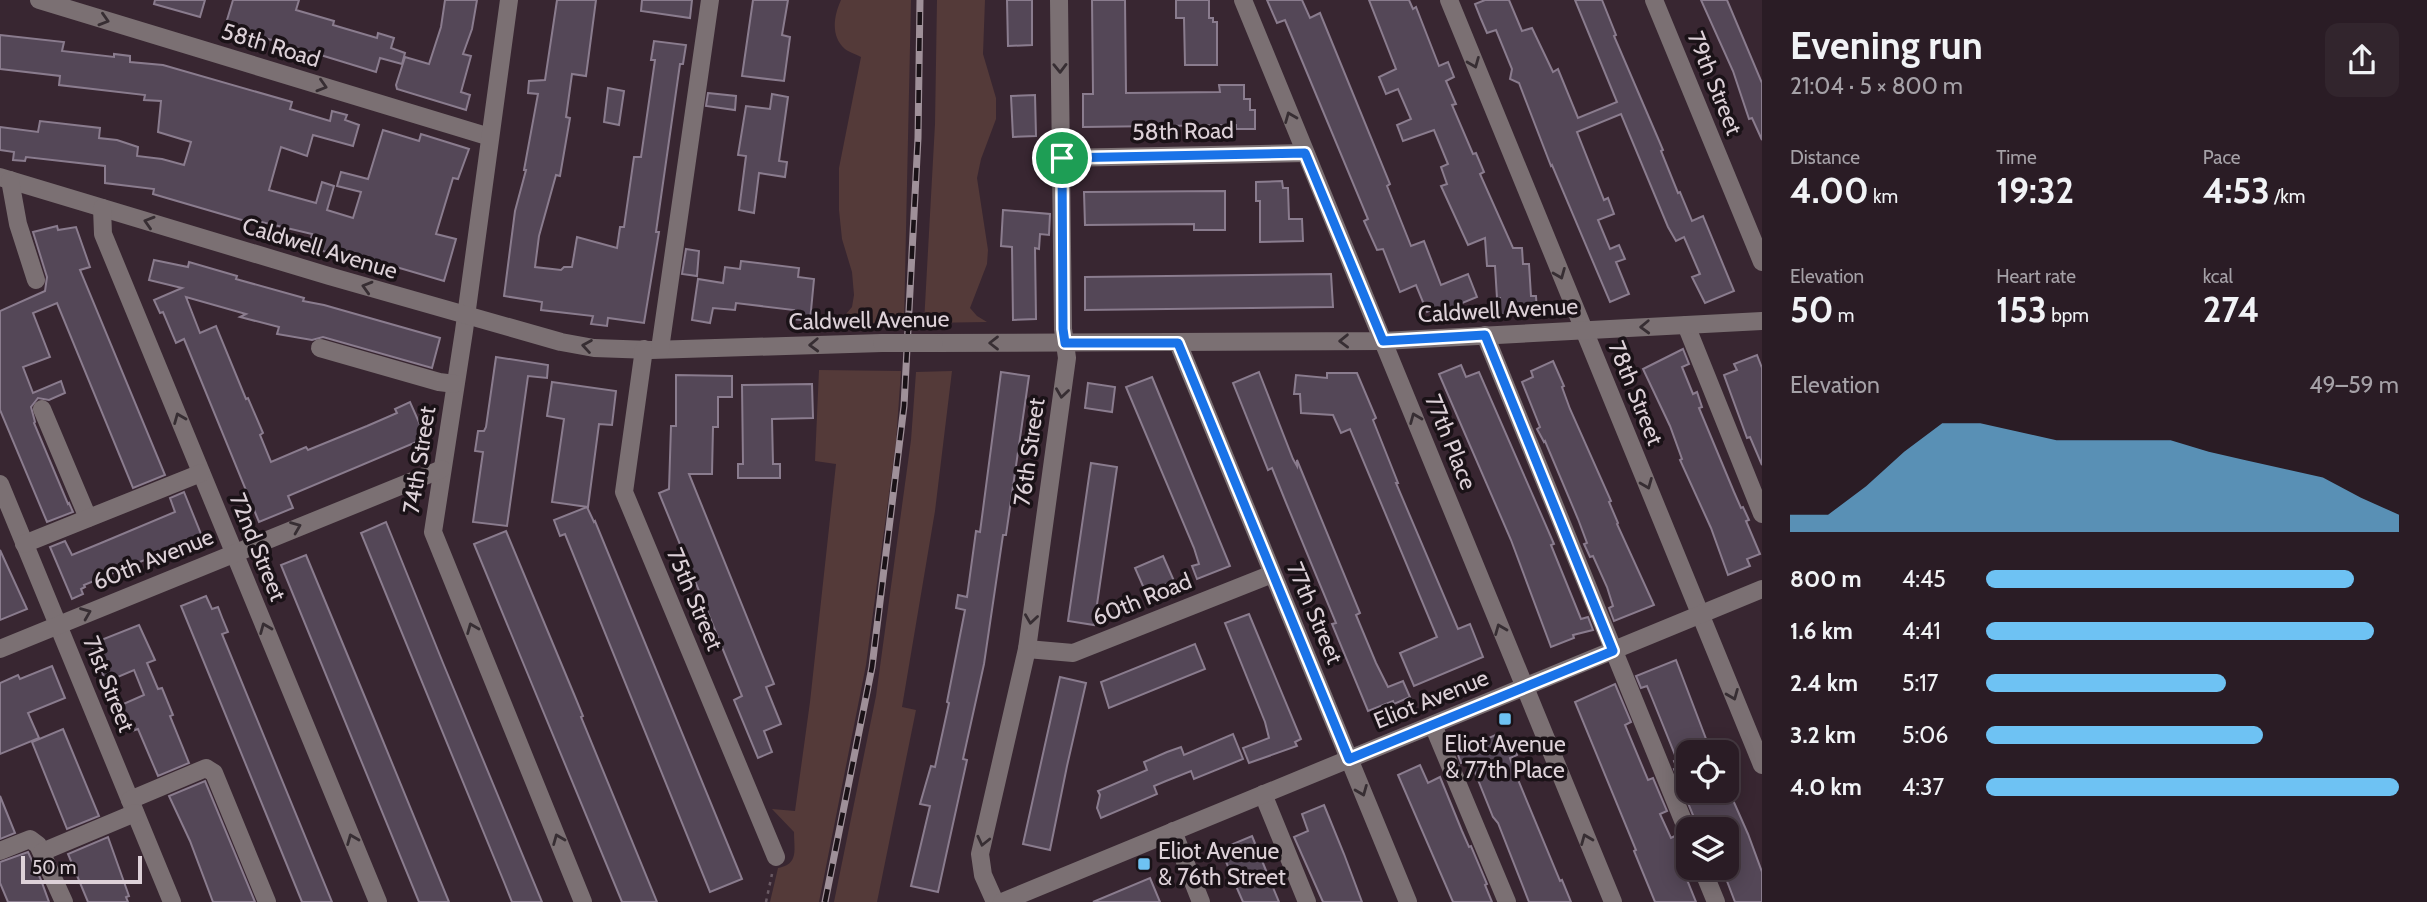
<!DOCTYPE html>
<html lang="en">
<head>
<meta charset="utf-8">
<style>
	:root { --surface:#2a1c25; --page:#32252d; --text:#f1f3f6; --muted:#a5a1a7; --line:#463a42; --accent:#6ec2f3 }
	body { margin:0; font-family:Cabin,sans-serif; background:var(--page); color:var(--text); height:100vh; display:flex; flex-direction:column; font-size:26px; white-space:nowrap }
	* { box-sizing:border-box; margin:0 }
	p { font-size:23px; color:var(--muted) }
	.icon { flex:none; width:38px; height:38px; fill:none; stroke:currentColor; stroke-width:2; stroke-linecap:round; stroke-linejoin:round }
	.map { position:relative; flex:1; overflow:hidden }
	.panel { display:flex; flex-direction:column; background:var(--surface); width:665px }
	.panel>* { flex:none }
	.fabs { position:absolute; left:1676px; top:740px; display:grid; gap:14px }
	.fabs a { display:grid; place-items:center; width:63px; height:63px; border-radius:14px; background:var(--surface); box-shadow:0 4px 18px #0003,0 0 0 2px var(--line); font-size:35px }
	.scale { position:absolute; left:21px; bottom:18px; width:121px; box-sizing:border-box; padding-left:7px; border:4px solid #ddd1d8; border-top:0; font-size:19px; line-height:24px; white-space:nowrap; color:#ddd1d8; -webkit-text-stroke:5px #1a1217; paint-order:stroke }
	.pin { position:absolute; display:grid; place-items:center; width:60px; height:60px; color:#fff; margin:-30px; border:4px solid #fff; border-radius:50%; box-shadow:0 2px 7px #0007 }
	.round { display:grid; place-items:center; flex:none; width:74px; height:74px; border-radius:14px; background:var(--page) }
	.overview { display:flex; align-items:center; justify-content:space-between; height:119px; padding:0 28px }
	h1 { font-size:38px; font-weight:800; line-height:52px }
	.stats { display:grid; grid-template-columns:repeat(3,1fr); gap:10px; height:119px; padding:7px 28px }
	.stats div { display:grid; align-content:center }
	.stats b { font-size:35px; font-weight:800 }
	.stats small { font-size:19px; font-weight:400 }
	.stats p { font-size:19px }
	.chart { height:196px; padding:14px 28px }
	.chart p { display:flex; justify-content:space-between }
	.chart svg { width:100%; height:126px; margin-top:7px; fill:var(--accent); opacity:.7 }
	ul { padding:0 28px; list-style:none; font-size:23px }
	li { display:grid; grid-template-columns:112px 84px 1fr; align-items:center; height:52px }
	li i { height:18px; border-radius:9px; background:var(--accent) }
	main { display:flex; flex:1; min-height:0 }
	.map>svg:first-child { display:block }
</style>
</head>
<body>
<main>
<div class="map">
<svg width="1762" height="902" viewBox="0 0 1762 902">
	<rect width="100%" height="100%" fill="#382631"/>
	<g fill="#543a39">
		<path d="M841 0H911L904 323H840V321L852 307 854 295 852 272 842 239 839 210V168L861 57C856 54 848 52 845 49 830 36 834 15 841 0Z"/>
		<polygon points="937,0 985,0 983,54 996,98 996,119 981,159 977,178 988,250 987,264 970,308 977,316 987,322 924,323 935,124"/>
		<path d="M819 370 901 371 896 442 866 665 819 902H770L778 868C799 864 794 850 794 832L772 809 795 811 810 702 836 464 815 461Z"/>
		<polygon points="952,371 935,511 902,707 916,710 877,902 834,902 876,696 911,440 916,372"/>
	</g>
	<g fill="#544757" stroke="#8a7c8e" stroke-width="2">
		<polygon points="155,0 205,0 200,17 154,4"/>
		<polygon points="233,0 299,0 296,10 334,21 333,25 377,38 378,33 394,38 391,48 405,53 402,64 380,58 376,72 239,30 237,34 224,30"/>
		<polygon points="445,0 477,0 472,29 463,54 471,56 461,92 470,95 466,110 397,89 396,85 405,57 429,64 441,27"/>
		<polygon points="557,0 596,0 586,76 572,74 566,117 570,118 560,176 556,175 539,236 535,267 561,270 564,267 572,267 577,237 617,248 620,227 624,227 634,157 641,157 655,60 651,60 654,41 686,45 683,64 680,64 656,232 659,232 644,323 608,318 607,326 591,324 593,316 541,310 542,302 504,296 515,211 526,170 524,170 538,94 528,93 529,81 545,80"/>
		<polygon points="642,0 692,0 690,18 641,11"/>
		<polygon points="753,0 788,0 782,35 790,37 784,81 742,76"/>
		<polygon points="1007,0 1032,0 1032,45 1008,46"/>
		<polygon points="1092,0 1125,0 1126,93 1220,92 1219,85 1244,85 1244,99 1250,99 1250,110 1255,110 1255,129 1236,129 1236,125 1083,127 1083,94 1093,94"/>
		<polygon points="1176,0 1209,0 1209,18 1213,18 1213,22 1217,22 1217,65 1185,65 1184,18 1176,18"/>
		<polygon points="1267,0 1302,0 1310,18 1320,13 1390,184 1387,186 1411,246 1424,241 1441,285 1468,274 1477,297 1438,313 1436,308 1427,312 1416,285 1400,292 1383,249 1377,250 1364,221 1368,219 1290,32 1285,20 1277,23"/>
		<polygon points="1369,0 1409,0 1413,9 1416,7 1439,66 1448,62 1454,77 1446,81 1456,104 1452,105 1473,154 1476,153 1484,172 1480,174 1513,248 1522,248 1523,264 1529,264 1531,296 1536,296 1537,312 1501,314 1500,298 1497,298 1495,266 1487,266 1485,238 1468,245 1441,186 1447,184 1441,167 1448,164 1434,130 1403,141 1397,125 1411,119 1398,89 1386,94 1379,77 1396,69"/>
		<polygon points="1485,0 1509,0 1522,31 1532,28 1553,72 1558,69 1578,118 1617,102 1575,0 1602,0 1616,35 1614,36 1657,136 1663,150 1661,151 1678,193 1680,192 1692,221 1703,216 1734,291 1705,303 1692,277 1700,274 1684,237 1676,241 1668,227 1621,114 1577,132 1604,200 1608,198 1614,214 1598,220 1610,249 1619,245 1625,259 1616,262 1629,294 1610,302 1552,165 1551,166 1519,83 1510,79 1512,69 1496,30 1487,33 1481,19 1475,4"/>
		<polygon points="1701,0 1727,0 1762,83 1762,140 1752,118 1749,119 1733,71"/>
		<polygon points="0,35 64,42 62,51 114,57 114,54 130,56 130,62 163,65 292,102 290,109 330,121 332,111 347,115 345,120 359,125 353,146 313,135 307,156 281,147 269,190 316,203 322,182 334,186 327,210 353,218 361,192 337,186 341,172 368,179 383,130 419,141 421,134 469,149 458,179 453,178 436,234 456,239 444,281 379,262 378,265 355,260 309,247 312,234 253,220 252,223 153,194 154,189 105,183 105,166 26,157 25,161 13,160 14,152 0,150 0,127 38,132 40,121 100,128 99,138 117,140 138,147 137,156 162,159 184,165 191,142 158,132 161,101 144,100 145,95 59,85 60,76 0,69"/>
		<polygon points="608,88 624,91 619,125 604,122"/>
		<polygon points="708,93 736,96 735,110 706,106"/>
		<polygon points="772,94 788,97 779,161 787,162 785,177 759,173 754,213 739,210 746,156 738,155 746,106 770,109"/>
		<polygon points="1035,95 1036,136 1013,137 1011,96"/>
		<polygon points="1282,181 1283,188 1288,188 1289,219 1302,219 1303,241 1260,242 1260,201 1256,201 1256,182"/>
		<polygon points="1225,191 1225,230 1194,230 1194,224 1085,225 1084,192"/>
		<polygon points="1003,210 1050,214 1049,235 1040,234 1039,249 1035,248 1036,319 1013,320 1012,247 1001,246"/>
		<polygon points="57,226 58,230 76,227 90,267 80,270 165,475 133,488 57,303 33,313 50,357 23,367 33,393 61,381 65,393 49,400 38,398 31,407 35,422 34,423 68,504 69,503 73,512 47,522 0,410 0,311 45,291 47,277 33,232"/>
		<polygon points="686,249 699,251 697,276 682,274"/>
		<polygon points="154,260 188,267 189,262 237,276 236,279 304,298 303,301 324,305 440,338 432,368 323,337 312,340 277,334 279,327 240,317 246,314 186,297 200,333 216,326 246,399 248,398 263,433 260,435 271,462 306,447 308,450 367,426 397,413 395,409 410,402 426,438 288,496 293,508 259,522 184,339 176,343 163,312 160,313 154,300 182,288 149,280"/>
		<polygon points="741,261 799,268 798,277 814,279 810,321 793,319 794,310 736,303 735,310 713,308 710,323 692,320 698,279 723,283 725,267 740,269"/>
		<polygon points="1331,274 1333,307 1085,310 1085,277"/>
		<polygon points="1683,349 1689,364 1682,367 1693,394 1697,392 1702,407 1699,408 1734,492 1741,508 1743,507 1749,520 1746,521 1760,554 1747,559 1750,566 1728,575 1711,528 1680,460 1682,459 1670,426 1643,369"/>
		<polygon points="1757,355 1762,368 1762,465 1750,437 1747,438 1724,375 1737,370 1734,364"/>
		<polygon points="496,357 548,365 547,378 528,376 507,526 473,522 483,452 475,451 478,431 484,431 486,427"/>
		<polygon points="1553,361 1564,386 1562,387 1570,409 1611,501 1609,502 1618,523 1617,524 1654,605 1614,621 1609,608 1613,606 1607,587 1593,556 1590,557 1584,544 1587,543 1578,519 1545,441 1544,442 1537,429 1540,427 1522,382 1533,377 1531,371"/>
		<polygon points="1461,365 1466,377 1479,372 1554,544 1551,545 1581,619 1588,617 1593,630 1573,635 1574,638 1551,647 1511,540 1439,374"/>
		<polygon points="1001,372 1029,376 1006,535 1003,535 984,664 963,759 967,760 938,892 911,886 930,806 920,804 931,766 935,767 949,703 947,702 965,610 956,608 958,595 967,597 976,531 980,532"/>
		<polygon points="1259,372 1293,459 1297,466 1297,460 1360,613 1356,615 1376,663 1388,687 1403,681 1410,697 1394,704 1393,701 1368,711 1332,624 1336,623 1287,505 1272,468 1268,470 1233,383"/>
		<polygon points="1327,373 1357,373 1376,418 1373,420 1398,483 1396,483 1458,629 1470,624 1483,657 1414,686 1400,653 1437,637 1350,429 1341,433 1333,415 1301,413 1300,394 1294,394 1296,375 1327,378"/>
		<polygon points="676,375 732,376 732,397 718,397 718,427 713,427 712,474 689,474 774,684 766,687 781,724 764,731 772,752 758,758 734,700 742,696 659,493 669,489 671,426 676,426"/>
		<polygon points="1152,377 1230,566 1197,579 1192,566 1199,564 1194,548 1126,387"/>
		<polygon points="552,382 616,391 612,425 599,424 588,507 552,502 564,419 547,416"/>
		<polygon points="1088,383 1115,387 1112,412 1085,408"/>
		<polygon points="812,384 813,418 772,419 773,464 780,464 780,478 738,478 738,464 743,464 742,385"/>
		<polygon points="1091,463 1117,467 1094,625 1068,621"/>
		<polygon points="184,492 203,539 189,545 188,542 84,585 85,587 81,589 83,594 72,599 50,547 65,541 72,555 101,543 175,512 170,498"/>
		<polygon points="587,507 594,522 595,521 742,879 710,892 565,534 560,536 554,520"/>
		<polygon points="386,522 443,663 542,902 512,902 504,882 361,533"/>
		<polygon points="506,531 576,699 583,716 581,717 657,902 622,902 474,544"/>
		<polygon points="0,550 27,609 0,620"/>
		<polygon points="306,555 374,719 449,902 419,902 281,565"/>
		<polygon points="1163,556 1174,581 1146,593 1135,568"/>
		<polygon points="206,596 212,609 218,607 223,620 228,632 222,634 332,902 302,902 269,821 181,606"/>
		<polygon points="1249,614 1301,739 1295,742 1297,746 1249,763 1243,748 1269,738 1265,722 1225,623"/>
		<polygon points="139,625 155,660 147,663 158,689 162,688 173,715 170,716 189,763 158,776 138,729 132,731 121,705 144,695 134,670 106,682 91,644"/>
		<polygon points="1195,644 1205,669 1109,708 1101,682"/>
		<polygon points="1676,660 1711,752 1689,752 1689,791 1729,791 1748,834 1762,872 1762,902 1735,902 1722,868 1727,868 1727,830 1705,830 1702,823 1697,825 1674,769 1677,768 1674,761 1677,760 1652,698 1647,686 1641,688 1636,676"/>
		<polygon points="52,666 65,698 28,713 39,738 0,754 0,683 18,675 20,679"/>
		<polygon points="1060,677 1086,683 1067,766 1050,850 1023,844"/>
		<polygon points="1615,684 1631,722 1625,725 1648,780 1653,778 1667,811 1660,814 1671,838 1675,836 1684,858 1679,860 1696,902 1655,902 1634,851 1636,850 1575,702"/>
		<polygon points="63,729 99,816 67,829 32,742"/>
		<polygon points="1500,733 1505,745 1512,742 1517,755 1510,758 1514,770 1560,881 1562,880 1571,902 1529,902 1498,823 1493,817 1470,760 1461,763 1457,752"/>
		<polygon points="1233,734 1243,759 1194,779 1191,771 1166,781 1154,786 1157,794 1101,818 1097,808 1100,795 1098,791 1147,770 1144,762 1167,752 1181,747 1184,755"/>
		<polygon points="1420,765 1428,783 1440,777 1462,831 1469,847 1471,846 1487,884 1485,885 1492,902 1453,902 1398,775"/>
		<polygon points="205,781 255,902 213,902 190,841 169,796"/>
		<polygon points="0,796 15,833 0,839"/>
		<polygon points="1324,805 1344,854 1362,902 1323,902 1294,837 1308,831 1302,814"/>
		<polygon points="1252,836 1267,873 1279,902 1243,902 1233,879 1221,849"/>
		<polygon points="108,837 129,896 126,897 128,902 88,902 68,854"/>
		<polygon points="28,852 41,880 49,902 8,902 0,883 0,862"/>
		<polygon points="1150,878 1160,902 1093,902"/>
	</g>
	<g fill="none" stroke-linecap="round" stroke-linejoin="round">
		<polyline stroke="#6a5a64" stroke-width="2.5" stroke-dasharray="3.5 5" stroke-linecap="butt" points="766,902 772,874"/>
		<g stroke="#7b7073" stroke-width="18">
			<polyline points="39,0 490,137"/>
			<polyline points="509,0 464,331 433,532 583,902"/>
			<polyline points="1243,0 1613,902"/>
			<polyline points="1449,0 1762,765"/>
			<polyline points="1654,0 1762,262"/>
			<polyline points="1062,158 1305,153"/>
			<polyline points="0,177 329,276 561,342 594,348 651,350 882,343"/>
			<polyline points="10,180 18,224 36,280"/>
			<polyline points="102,208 103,234 378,902"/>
			<polyline points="1686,325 1762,514"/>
			<polyline points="1485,335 1689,835"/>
			<polyline points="934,343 1383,341 1762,321"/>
			<polyline points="1178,343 1408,902"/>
			<polyline points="320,348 439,382 455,384"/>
			<polyline points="644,349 624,492 776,857"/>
			<polyline points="660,349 710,0"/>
			<polyline points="42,409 88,518"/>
			<polyline points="0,484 172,902"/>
			<polyline points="24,544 201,473"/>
			<polyline points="0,649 442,469"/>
			<polyline points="1027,649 1073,653 1272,574"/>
			<polyline points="1433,725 1507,902"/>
			<polyline points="1263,794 1307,902"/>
			<polyline points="130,800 206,768 214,773 267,902"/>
			<polyline points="1173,831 1201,902"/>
			<polyline points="0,851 30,839 38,845 64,902"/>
			<polyline points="42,852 135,813"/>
			<polyline points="1702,868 1716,902"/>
			<polyline points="995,902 983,875 980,854 1027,649 1067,358 1063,329 1059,0"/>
			<polyline points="1002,902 1762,589"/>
		</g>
		<g stroke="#9f9099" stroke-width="7">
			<polyline id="rail" points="825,902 872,667 904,406 918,138 920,0"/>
		</g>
		<use href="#rail" stroke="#1a1217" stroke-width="4.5" stroke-dasharray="13" stroke-linecap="butt"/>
		<polyline stroke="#7b7073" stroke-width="18" points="882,343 934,343"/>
	</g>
	<defs><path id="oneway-chevron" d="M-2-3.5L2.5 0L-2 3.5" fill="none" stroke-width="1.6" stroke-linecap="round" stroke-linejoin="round" transform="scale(1.75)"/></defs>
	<g stroke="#372e33">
		<use href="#oneway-chevron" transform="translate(104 20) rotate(17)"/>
		<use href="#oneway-chevron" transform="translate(1474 63) rotate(68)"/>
		<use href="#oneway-chevron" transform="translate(1060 68) rotate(89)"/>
		<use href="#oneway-chevron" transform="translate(322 86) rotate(17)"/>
		<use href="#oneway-chevron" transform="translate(1290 117) rotate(-112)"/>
		<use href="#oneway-chevron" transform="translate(149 222) rotate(-163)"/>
		<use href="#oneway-chevron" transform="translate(1560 274) rotate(68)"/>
		<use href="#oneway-chevron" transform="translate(367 287) rotate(-164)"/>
		<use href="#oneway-chevron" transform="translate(1645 327) rotate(178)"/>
		<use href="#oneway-chevron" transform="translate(1344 341) rotate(179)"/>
		<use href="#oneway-chevron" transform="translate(994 343) rotate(180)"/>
		<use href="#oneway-chevron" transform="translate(814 345) rotate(178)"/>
		<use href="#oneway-chevron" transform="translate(587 346) rotate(-171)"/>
		<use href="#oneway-chevron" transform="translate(1062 393) rotate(98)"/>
		<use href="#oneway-chevron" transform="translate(179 418) rotate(-112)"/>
		<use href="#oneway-chevron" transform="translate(1415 418) rotate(-112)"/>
		<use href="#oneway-chevron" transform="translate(1647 484) rotate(68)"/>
		<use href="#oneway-chevron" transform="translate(296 527) rotate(-22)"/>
		<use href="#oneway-chevron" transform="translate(86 613) rotate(-22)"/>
		<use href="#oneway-chevron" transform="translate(1031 619) rotate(98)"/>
		<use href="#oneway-chevron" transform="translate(265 628) rotate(-112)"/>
		<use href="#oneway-chevron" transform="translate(472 628) rotate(-112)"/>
		<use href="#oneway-chevron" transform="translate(1500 629) rotate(-112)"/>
		<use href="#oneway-chevron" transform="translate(1733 695) rotate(68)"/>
		<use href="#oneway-chevron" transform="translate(1362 791) rotate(68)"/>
		<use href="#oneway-chevron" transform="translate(352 839) rotate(-112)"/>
		<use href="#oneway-chevron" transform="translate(558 839) rotate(-112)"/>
		<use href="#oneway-chevron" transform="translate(1586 839) rotate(-112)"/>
		<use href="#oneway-chevron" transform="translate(983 841) rotate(103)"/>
	</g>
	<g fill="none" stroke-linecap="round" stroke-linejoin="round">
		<g stroke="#fff" stroke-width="14">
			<polygon id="route" points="1305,153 1383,341 1485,335 1613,651 1349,759 1178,343 1065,343 1063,329 1062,158"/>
		</g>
		<use href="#route" stroke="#1a73e8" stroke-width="9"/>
	</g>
	<g fill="#6ec2f3" stroke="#1a1217" stroke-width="2.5">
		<rect x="1498" y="712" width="14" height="14" rx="3.5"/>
		<rect x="1137" y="857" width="14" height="14" rx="3.5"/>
	</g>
	<g text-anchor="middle" stroke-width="7" stroke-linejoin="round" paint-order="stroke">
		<g font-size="23" fill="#ddd1d8" stroke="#1a1217">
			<text transform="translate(271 45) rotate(17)" y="8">58th Road</text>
			<text transform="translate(1715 83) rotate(68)" y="8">79th Street</text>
			<text transform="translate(1183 131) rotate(-1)" y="8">58th Road</text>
			<text transform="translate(320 248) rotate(17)" y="8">Caldwell Avenue</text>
			<text transform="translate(1498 310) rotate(-3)" y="8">Caldwell Avenue</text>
			<text transform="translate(869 320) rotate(-1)" y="8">Caldwell Avenue</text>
			<text transform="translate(1636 393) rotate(68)" y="8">78th Street</text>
			<text transform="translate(1451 442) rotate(68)" y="8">77th Place</text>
			<text transform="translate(1029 452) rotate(-82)" y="8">76th Street</text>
			<text transform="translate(419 460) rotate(-81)" y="8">74th Street</text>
			<text transform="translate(258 547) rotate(68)" y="8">72nd Street</text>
			<text transform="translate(153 559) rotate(-22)" y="8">60th Avenue</text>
			<text transform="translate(695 599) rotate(67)" y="8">75th Street</text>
			<text transform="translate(1142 599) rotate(-22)" y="8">60th Road</text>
			<text transform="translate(1315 613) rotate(67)" y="8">77th Street</text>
			<text transform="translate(109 684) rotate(68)" y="8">71st Street</text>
			<text transform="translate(1431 699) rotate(-22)" y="8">Eliot Avenue</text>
		</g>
		<g font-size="23" fill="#ddd1d8" stroke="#1a1217">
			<text x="1505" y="752">Eliot Avenue<tspan x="1505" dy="26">&amp; 77th Place</tspan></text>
			<text x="1158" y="859" text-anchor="start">Eliot Avenue<tspan x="1158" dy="26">&amp; 76th Street</tspan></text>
		</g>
	</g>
</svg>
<div class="fabs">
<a><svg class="icon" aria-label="locate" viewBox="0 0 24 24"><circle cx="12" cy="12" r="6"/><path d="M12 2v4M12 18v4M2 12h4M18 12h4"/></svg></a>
<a><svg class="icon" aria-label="layers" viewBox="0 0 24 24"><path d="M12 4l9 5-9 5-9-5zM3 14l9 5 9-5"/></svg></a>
</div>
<div class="scale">50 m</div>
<div class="pin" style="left:1062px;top:158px;background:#1e9e55"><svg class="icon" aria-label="arrive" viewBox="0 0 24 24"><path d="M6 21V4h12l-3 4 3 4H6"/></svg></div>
</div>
<section class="panel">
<div class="overview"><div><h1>Evening run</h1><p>21:04 · 5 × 800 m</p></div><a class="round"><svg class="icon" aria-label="share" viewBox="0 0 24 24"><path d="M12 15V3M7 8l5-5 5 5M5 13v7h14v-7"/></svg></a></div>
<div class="stats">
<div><p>Distance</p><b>4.00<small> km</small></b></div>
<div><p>Time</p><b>19:32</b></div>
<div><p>Pace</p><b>4:53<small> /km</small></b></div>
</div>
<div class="stats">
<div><p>Elevation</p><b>50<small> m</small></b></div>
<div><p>Heart rate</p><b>153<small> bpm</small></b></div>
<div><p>kcal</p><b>274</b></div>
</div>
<div class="chart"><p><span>Elevation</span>49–59 m</p>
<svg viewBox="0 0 160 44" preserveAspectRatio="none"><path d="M0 44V38L10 38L20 28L30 16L40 6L50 6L60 9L70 12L80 12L90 12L100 12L110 16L120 19L130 22L140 25L150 32L160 38V44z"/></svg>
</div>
<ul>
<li><b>800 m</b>4:45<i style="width:89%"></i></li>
<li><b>1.6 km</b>4:41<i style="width:94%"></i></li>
<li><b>2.4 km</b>5:17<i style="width:58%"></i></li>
<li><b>3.2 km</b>5:06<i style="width:67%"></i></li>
<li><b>4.0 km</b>4:37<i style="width:100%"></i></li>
</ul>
</section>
</main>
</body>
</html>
